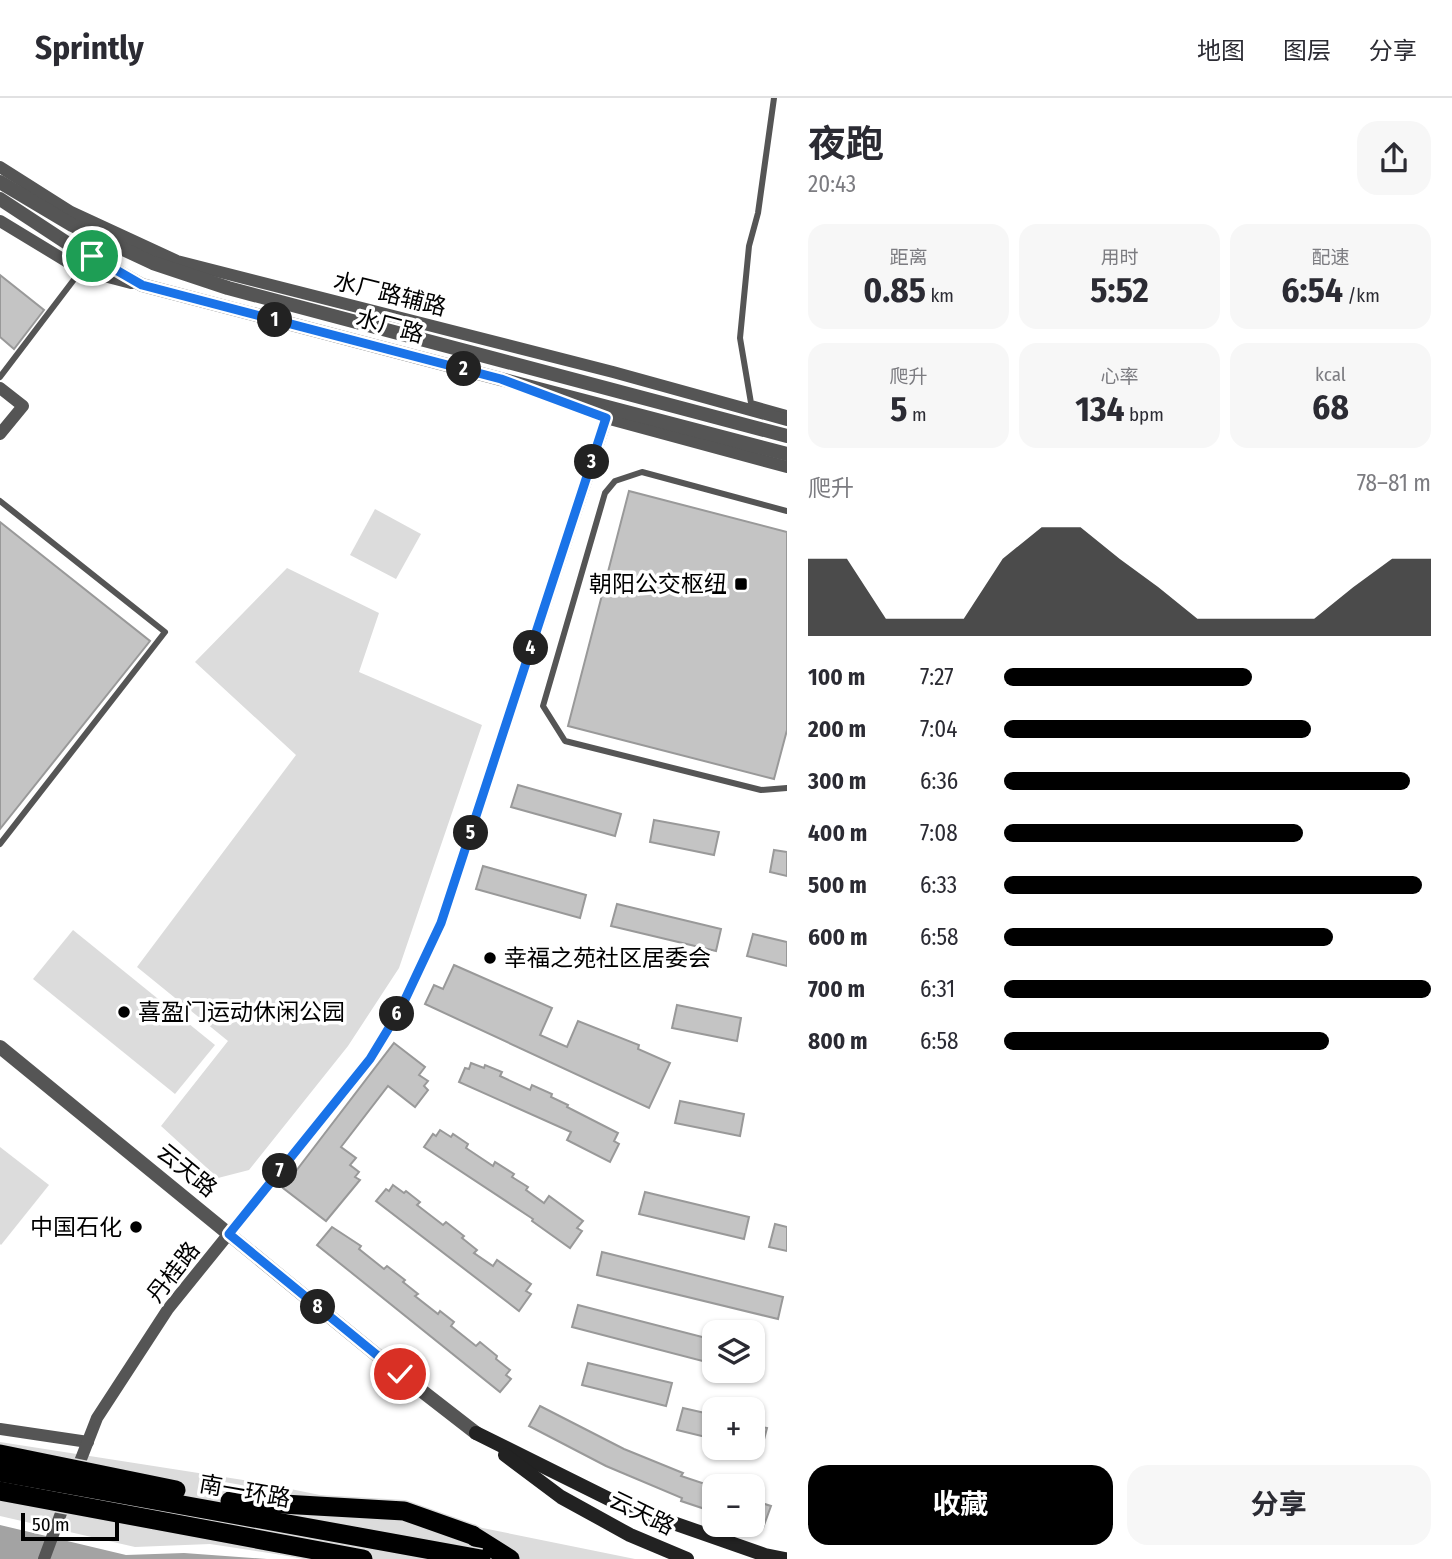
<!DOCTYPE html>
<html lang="zh">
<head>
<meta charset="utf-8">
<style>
	:root { --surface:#fff; --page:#f7f7f7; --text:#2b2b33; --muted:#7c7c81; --line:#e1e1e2; --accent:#000 }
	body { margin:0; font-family:"Fira Sans Condensed","Noto Sans SC",sans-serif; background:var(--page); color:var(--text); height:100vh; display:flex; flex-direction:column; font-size:26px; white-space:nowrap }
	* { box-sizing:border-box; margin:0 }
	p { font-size:23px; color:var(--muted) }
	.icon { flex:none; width:38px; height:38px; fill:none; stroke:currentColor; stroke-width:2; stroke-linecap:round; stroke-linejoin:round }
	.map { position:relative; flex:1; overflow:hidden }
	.side { display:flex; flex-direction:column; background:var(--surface); width:665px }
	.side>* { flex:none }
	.fabs { position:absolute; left:702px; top:1222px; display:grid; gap:14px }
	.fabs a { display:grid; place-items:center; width:63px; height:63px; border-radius:14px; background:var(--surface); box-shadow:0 2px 5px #0004; font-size:35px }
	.scale { position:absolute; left:21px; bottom:18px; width:98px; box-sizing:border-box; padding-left:7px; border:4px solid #000; border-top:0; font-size:19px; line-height:24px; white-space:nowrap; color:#000; -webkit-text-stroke:5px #fff; paint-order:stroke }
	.pin { position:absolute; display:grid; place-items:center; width:60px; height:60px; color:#fff; margin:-30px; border:4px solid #fff; border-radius:50%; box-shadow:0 2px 7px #0007 }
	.km { position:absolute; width:35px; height:35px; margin:-18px; border-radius:50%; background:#222; color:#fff; font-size:19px; line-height:35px; text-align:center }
	.round { display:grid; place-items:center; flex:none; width:74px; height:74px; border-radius:21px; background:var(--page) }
	.head { display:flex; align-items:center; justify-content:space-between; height:119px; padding:0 21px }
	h1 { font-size:38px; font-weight:700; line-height:52px }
	.figures { display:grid; grid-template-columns:repeat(3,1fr); gap:10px; height:119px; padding:7px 21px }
	.figures div { display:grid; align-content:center; border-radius:18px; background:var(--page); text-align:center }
	.figures b { font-size:35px; font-weight:700 }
	.figures small { font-size:19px; font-weight:400 }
	.figures p { font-size:19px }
	.chart { height:196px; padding:14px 21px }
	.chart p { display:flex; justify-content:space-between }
	.chart svg { width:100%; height:126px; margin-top:7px; fill:var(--accent); opacity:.7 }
	.cta { display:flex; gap:14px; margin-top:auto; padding:14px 21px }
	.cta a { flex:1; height:80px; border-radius:21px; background:var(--accent); color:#fff; font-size:28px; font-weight:700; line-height:80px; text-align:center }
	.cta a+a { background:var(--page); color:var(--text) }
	ul { padding:0 21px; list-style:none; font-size:23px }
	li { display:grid; grid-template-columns:112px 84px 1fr; align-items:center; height:52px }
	li i { height:18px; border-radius:9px; background:var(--accent) }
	header { display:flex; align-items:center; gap:42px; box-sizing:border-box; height:98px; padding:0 35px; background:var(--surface); border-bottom:2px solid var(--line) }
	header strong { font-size:33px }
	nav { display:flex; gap:38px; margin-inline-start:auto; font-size:24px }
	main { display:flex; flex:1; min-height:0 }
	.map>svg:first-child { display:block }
</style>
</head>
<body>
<header>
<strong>Sprintly</strong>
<nav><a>地图</a><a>图层</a><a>分享</a></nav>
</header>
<main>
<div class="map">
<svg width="787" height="1461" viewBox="0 0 787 1461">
	<rect width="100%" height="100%" fill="#fff"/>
	<g fill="#dcdcdc">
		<polygon points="375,411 421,436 396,481 350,457"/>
		<polygon points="287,470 379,515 359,574 482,627 399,870 348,948 249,1072 218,1080 161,1028 228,943 137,869 296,657 195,564"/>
		<polygon points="73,832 215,947 175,996 33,881"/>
		<polygon points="0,1049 49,1087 1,1147 0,1146"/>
		<polygon points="0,1344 256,1384 635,1461 309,1461 210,1446 135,1449 0,1418"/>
	</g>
	<polygon fill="#a3a3a3" points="0,1427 126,1457 184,1455 267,1461 0,1461"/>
	<g fill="#c4c4c4" stroke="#999" stroke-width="2">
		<polygon points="0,177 44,212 14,251 0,239"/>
		<polygon points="629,393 787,434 787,632 774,681 568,628"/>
		<polygon points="0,424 150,543 0,731"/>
		<polygon points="518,687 621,716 615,738 511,709"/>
		<polygon points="654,722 719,734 714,757 650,744"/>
		<polygon points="774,752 787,754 787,778 770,774"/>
		<polygon points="483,768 586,797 580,820 476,791"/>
		<polygon points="617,806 721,831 716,853 611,828"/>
		<polygon points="753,836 787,844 787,868 747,858"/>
		<polygon points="454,867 552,910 540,937 567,949 578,923 639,947 638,951 670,965 649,1010 425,906 434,887 443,891"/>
		<polygon points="677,907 741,920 737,943 672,930"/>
		<polygon points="394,945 425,969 419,977 428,983 424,988 428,992 415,1009 388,988 341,1049 356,1060 350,1067 359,1074 355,1079 360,1082 326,1123 283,1090"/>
		<polygon points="471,965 484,970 485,967 502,974 500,978 530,992 532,987 552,996 551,999 568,1007 567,1009 618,1035 614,1043 619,1046 610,1064 567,1042 571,1034 459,984 465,970 469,971"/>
		<polygon points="680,1003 744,1016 740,1038 675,1025"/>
		<polygon points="440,1032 451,1039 453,1036 468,1046 466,1050 493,1068 495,1064 514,1076 512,1079 528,1089 526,1092 544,1105 549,1098 583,1123 577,1130 582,1133 570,1150 532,1123 533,1121 424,1049 433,1036 436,1038"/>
		<polygon points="393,1087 404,1095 406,1093 420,1104 417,1107 443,1127 446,1124 464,1138 462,1140 477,1152 474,1155 493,1168 497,1162 531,1186 526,1193 531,1196 519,1213 376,1103 386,1091 389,1093"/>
		<polygon points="645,1094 749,1119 744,1141 639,1116"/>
		<polygon points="775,1126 787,1129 787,1153 769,1149"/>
		<polygon points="332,1129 361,1148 359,1151 384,1171 387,1168 405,1182 403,1184 418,1196 415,1198 438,1216 440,1213 454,1224 451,1228 476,1248 480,1244 497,1258 496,1261 510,1272 506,1277 511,1281 500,1294 317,1147"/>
		<polygon points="602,1154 783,1199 778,1221 597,1177"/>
		<polygon points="578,1207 714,1242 714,1266 572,1229"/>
		<polygon points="588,1265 672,1285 666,1308 582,1287"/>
		<polygon points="540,1308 624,1351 683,1375 681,1378 714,1389 714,1414 681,1403 682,1400 606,1368 529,1328"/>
		<polygon points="683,1310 714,1317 714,1341 677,1332"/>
		<polygon points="752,1327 767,1330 761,1353 752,1350"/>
		<polygon points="752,1402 771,1408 763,1430 752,1427"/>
	</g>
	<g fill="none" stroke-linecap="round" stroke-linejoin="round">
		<g stroke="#dbdbdb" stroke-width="22">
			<polyline id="trunk" points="472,1437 510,1461"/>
		</g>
		<g stroke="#555" stroke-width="6">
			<polyline points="774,0 758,115 749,148 740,240 751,305 787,315"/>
			<polyline points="0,279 82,171"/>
			<polyline points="0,403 165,534 0,746"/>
			<polyline points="787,413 642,374 615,383 605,395 543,608 565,643 761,692 787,690"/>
		</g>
		<g stroke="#555" stroke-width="12">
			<polyline points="0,69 71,114 177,163 613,274 787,322"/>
			<polyline points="0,123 81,172 131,185"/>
			<polyline points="0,290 23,308 0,336"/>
			<polyline points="550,299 606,320 787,369"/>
			<polyline points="0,1331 88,1344"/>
			<polyline points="74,1379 97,1320 168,1211 370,961 401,910 441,825 610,310"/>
			<polyline points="44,1461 67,1399"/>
		</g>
		<g stroke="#555" stroke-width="14">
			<polyline points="0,84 72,127 153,165 228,190 787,338"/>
			<polyline points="0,101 67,145 142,187 787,356"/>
			<polyline points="0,949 400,1276 476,1335"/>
		</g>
		<g stroke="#222" stroke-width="14">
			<polyline points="476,1335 619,1406 765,1457 785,1461"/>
			<polyline points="505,1357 561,1399 630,1437 687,1461"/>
		</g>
		<use href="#trunk" stroke="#000" stroke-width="19"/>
		<g stroke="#dbdbdb" stroke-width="22" stroke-linecap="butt">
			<g id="trunk-bridge">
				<polyline points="0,1356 176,1392"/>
				<polyline points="0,1374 481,1461"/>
				<polyline points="0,1393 363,1461"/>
				<polyline points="230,1403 404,1413 472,1437"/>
			</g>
		</g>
		<use href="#trunk-bridge" stroke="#000" stroke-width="19"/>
	</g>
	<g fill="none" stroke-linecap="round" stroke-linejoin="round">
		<g stroke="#fff" stroke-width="14">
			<polyline id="route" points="92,158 142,187 501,281 606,320 441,825 401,910 370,961 229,1136 400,1276"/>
		</g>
		<use href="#route" stroke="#1a73e8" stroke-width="9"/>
	</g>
	<g fill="#000" stroke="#fff" stroke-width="2.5">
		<rect x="734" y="479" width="14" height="14" rx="3.5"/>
		<circle cx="490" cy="860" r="7"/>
		<circle cx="124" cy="914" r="7"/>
		<circle cx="136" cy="1129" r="7"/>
	</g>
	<g text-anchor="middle" stroke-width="7" stroke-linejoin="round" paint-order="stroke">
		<g font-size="23" fill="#000" stroke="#fff">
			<text transform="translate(390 196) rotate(14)" y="8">水厂路辅路</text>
			<text transform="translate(390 228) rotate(15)" y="8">水厂路</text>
			<text transform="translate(187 1072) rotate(39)" y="8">云天路</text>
			<text transform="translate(173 1174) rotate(-52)" y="8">丹桂路</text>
			<text transform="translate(245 1393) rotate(10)" y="8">南一环路</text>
			<text transform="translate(642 1415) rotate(26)" y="8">云天路</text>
		</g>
		<g font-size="23" fill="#000" stroke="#fff" text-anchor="end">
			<text x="727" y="494">朝阳公交枢纽</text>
			<text x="504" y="868" text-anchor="start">幸福之苑社区居委会</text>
			<text x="138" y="922" text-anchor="start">喜盈门运动休闲公园</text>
			<text x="122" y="1137">中国石化</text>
		</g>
	</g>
</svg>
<div class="fabs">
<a><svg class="icon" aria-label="layers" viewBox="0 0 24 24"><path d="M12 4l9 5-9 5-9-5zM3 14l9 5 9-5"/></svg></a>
<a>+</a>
<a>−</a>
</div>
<div class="scale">50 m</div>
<div class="pin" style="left:92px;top:158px;background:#1e9e55"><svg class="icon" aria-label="arrive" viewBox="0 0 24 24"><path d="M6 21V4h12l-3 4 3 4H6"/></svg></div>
<div class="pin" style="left:400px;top:1276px;background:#d93025"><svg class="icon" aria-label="check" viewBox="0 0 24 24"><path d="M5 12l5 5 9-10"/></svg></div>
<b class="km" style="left:275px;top:222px">1</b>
<b class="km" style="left:464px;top:271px">2</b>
<b class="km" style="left:592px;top:364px">3</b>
<b class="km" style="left:531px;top:550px">4</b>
<b class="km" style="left:471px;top:735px">5</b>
<b class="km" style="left:397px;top:916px">6</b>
<b class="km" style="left:280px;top:1073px">7</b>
<b class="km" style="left:318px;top:1209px">8</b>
</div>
<section class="side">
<div class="head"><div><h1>夜跑</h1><p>20:43</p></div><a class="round"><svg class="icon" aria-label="share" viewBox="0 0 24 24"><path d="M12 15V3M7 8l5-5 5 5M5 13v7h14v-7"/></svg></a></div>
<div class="figures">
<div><p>距离</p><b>0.85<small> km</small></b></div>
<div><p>用时</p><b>5:52</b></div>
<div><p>配速</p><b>6:54<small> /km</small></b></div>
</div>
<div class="figures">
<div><p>爬升</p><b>5<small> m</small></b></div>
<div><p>心率</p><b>134<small> bpm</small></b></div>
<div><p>kcal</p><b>68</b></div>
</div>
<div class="chart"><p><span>爬升</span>78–81 m</p>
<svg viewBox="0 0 160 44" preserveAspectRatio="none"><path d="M0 44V17L10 17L20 38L30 38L40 38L50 17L60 6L70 6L80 17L90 27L100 38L110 38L120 38L130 38L140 27L150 17L160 17V44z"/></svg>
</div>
<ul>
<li><b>100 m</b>7:27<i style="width:58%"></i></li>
<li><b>200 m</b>7:04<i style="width:72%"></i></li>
<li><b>300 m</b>6:36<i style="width:95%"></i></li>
<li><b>400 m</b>7:08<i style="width:70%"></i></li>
<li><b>500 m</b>6:33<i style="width:98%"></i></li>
<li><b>600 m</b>6:58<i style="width:77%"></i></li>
<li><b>700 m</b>6:31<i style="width:100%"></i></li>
<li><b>800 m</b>6:58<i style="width:76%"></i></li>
</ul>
<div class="cta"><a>收藏</a><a>分享</a></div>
</section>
</main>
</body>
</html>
